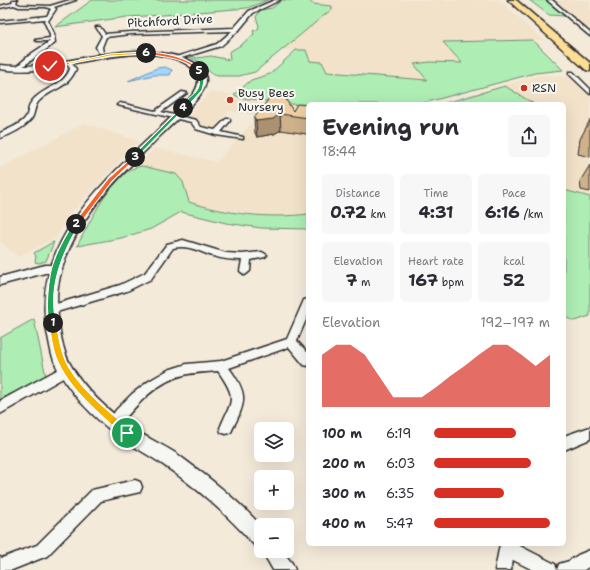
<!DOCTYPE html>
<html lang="en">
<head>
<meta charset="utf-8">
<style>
	:root { --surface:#fff; --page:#f7f7f7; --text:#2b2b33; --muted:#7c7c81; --accent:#d93025 }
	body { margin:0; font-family:"Shantell Sans",sans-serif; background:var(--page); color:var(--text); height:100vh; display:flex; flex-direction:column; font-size:15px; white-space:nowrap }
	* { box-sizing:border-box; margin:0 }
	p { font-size:13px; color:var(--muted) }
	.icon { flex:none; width:22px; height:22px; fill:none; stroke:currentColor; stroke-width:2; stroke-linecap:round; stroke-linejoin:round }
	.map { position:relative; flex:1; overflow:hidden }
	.panel { position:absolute; left:306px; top:102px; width:260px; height:444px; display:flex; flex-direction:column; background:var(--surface); border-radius:6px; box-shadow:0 4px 16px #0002 }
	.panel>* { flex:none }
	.controls { position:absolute; left:254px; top:422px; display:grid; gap:8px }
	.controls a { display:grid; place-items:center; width:40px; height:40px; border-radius:6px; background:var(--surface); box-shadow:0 4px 16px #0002; font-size:20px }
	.pin { position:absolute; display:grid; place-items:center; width:34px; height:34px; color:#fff; margin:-17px; border:2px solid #fff; border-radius:50%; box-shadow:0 1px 4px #0007 }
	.km { position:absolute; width:20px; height:20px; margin:-10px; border-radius:50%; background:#222; color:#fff; font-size:11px; line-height:20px; text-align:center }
	.round { display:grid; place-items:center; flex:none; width:42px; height:42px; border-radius:6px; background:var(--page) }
	.overview { display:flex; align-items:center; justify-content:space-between; height:68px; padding:0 16px }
	h1 { font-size:22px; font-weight:700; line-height:30px }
	.figures { display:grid; grid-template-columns:repeat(3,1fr); gap:6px; height:68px; padding:4px 16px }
	.figures div { display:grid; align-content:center; border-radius:6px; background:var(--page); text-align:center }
	.figures b { font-size:17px; font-weight:700 }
	.figures small { font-size:11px; font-weight:400 }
	.figures p { font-size:11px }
	.chart { height:112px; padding:8px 16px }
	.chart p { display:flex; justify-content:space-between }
	.chart svg { width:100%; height:72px; margin-top:4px; fill:var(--accent); opacity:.7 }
	ul { padding:0 16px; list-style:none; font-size:13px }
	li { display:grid; grid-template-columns:64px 48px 1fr; align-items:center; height:30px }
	li i { height:10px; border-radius:5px; background:var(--accent) }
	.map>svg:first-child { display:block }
</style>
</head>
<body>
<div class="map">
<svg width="590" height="570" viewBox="0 0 590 570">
	<rect width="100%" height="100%" fill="#f4eada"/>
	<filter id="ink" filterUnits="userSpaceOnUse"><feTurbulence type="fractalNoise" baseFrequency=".025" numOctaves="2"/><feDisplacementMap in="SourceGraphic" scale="8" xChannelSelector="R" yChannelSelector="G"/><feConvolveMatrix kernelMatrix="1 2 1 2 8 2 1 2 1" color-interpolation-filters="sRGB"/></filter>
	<g filter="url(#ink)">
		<g fill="#f3e2ca">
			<polygon points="308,0 499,0 543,40 444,42 462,64 415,64 427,81 327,72 310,61 306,50 280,51 332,9 330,5 313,4"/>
			<polygon points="546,0 590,0 590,38 565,16"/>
			<polygon points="541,75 570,77 590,97 590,196 564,190 564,104 437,104"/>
			<polygon points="210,92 308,106 308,214 268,216 205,207 189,201 183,182 159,171 142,166 135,167 154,148 217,162 258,116 229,111 213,130 199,126 194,119 187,116"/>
			<polygon points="84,123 139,141 68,216 56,238 18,257 0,242 0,168"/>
		</g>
		<g fill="#aeedb4" stroke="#6c8c70">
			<polygon points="92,0 268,0 247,8 163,15 127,17 55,27"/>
			<polygon points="282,0 308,0 313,4 332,6 332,9 255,72 239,76 218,76 212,74 200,62 187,56 189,55 197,58 211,56 230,60 229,52 241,45 254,34 253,31 258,29 259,26 256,17 260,10 272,8"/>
			<polygon points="529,0 546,0 565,16 549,15"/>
			<polygon points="533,40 563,70 535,73 420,104 308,104 308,106 242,98 234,95 251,80 270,74 296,50 306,50 310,61 322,62 327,72 427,80 414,64 430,62 462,63 443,42"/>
			<polygon points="505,86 534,104 442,104"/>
			<path d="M142 166 176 174 183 182 189 202C227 214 269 219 308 214V229L261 228 226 223 181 212 151 229 121 238 77 246C89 224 114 168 142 166Z"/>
			<polygon points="564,190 590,197 590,316 575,321 564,317"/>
			<polygon points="53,242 54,242 46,261 39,263 35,262 36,256 34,253"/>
			<polygon points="34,319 46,377 0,399 0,338"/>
		</g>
		<polygon fill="#a0d6ff" stroke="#7192aa" points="165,67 172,70 170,75 154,75 128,81 157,68"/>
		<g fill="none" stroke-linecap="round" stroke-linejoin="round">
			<g stroke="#2b2b2b" stroke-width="3">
				<g id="minor">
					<polygon points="13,0 17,0 16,3 20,5 50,6 70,0 76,0 54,7 56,9 48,21 54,34 55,43 18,70 15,68 16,67 31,54 49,42 50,41 37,41 35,40 50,38 50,34 44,21 45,19 0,23 0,21 47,16 51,9 46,7 19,7 14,5 0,8 0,6 12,3"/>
					<polygon points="275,0 280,0 253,13 239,30 221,46 178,59 173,58 217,44 232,31 130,34 106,37 102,47 103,53 99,53 96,47 102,36 96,27 100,27 105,34 130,32 234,28 249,11"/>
					<polygon points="547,0 552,0 590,33 590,36"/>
					<path d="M67 62H71L76 69C68 89 52 88 39 101 34 106 35 113 32 118 26 127 10 135 0 138V133C8 129 21 125 26 117 29 111 28 105 33 100 45 87 63 86 70 69Z"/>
					<polygon points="569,72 573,72 590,89 590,94 569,74"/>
					<polygon points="182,92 187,93 161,112 196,120 201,127 215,130 226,119 230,119 230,121 221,132 243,137 243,139 216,135 196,129 191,122 117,105 120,103 155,111"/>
					<path d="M183 240 226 253 242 254 262 252 267 255 265 257 251 260 250 271 245 275 240 271 242 260C232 260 223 259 213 256 200 252 188 244 173 248L151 279 127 291 50 314 46 313 45 310 46 307 120 285 145 273 167 244Z"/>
					<polygon points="45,265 54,265 59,269 54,273 45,273 0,285 0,277"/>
					<path d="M308 299V315L297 341 308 353V366L304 365 289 347 229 368C250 396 245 403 231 432L226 434 221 432 220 428C232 399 238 400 218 371 207 372 195 372 184 375 157 381 135 406 119 426L114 428 109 426 108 422 116 410 132 394 149 381 168 370 187 364 221 361 287 339 304 300Z"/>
					<polygon points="66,365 70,366 72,370 70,374 0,414 0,401"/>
					<polygon points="590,427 590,439 564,450 564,436"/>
					<polygon points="135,480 140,482 142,487 140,492 101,501 47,556 12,570 0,570 0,557 2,558 37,545 92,490"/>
					<polygon points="500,544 516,544 555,564 557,570 533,570 513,560 511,570 495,570"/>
					<polygon points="590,550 590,566 584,570 557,570 559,564 569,561 578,555"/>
				</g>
			</g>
			<g stroke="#2b2b2b" stroke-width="3">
				<g id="tertiary">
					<path d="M140 51C158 52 205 56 206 80 206 86 203 91 200 95 188 111 173 123 160 136 137 159 113 182 94 207 76 231 63 257 58 286 55 305 60 344 69 362 83 388 109 412 134 429 147 438 163 445 177 454 207 476 237 499 261 526V549L255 546C228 515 196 487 162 464 146 453 129 445 114 433 89 413 62 386 52 355 50 348 49 339 47 332 27 229 131 162 191 97 198 88 203 77 192 68 154 38 79 65 37 70 24 71 12 71 0 69V65C48 71 93 51 140 51Z"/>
					<polygon points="262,551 282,551 292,563 295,570 273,570"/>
				</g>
			</g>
			<g stroke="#2b2b2b" stroke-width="3">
				<polygon id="motorway" points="508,0 516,0 590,63 590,71 586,70"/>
			</g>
			<use href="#minor" fill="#f6f6f2" fill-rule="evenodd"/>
			<use href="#tertiary" fill="#f6f6f2" fill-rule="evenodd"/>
			<use href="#motorway" fill="#fcde96" fill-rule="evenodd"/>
		</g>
		<g fill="#cfb28c" stroke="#2b2b2b">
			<polygon points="308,105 308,136 307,136 307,134 281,130 274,134 257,137 255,133 254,118 293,111"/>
			<polygon points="590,120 590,157 578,154 580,139"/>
			<polygon points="590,165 590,192 581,190 580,181"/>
		</g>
		<polygon fill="#a99172" stroke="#2b2b2b" points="280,114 281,130 274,134 257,137 256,121"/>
		<polygon fill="#f1cfa3" stroke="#2b2b2b" points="278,95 285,98 293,111 297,104 308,105 308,118 280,114 273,119 256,121 254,118 271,96"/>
	</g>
	<path fill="#f5b400" stroke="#fff" d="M53 320 56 323C59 338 61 355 69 368 84 393 109 411 130 430L132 433 130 436 127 437 124 436C99 412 69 390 56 357 52 347 51 334 49 323Z"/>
	<path fill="#22a559" stroke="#fff" d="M76 222 79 224C61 256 48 287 56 323L53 326C43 322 49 277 52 267 57 251 65 237 74 223Z"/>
	<polygon fill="#f0652b" stroke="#fff" points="135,155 136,158 112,181 78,226 74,226 74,223 108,179"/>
	<polygon fill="#22a559" stroke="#fff" points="182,107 185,108 136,158 133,158 133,156"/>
	<path fill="#22a559" stroke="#fff" d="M199 69 204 81 202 90 185 109H182C187 92 206 96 197 71Z"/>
	<path fill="#f0652b" stroke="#fff" d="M145 52C163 52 189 57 201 71H198C185 58 164 57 146 54Z"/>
	<polygon fill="#f5b400" stroke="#fff" points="146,52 147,54 110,56 69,64 67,63 110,54"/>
	<polygon fill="#f5b400" stroke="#fff" points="69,62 70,64 50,67 49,66"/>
	<g fill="#c8321e" stroke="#f6f6f2" stroke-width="1.5">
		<circle cx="524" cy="88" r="4"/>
		<circle cx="230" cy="100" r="4"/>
	</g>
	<g text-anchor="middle" stroke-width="4" stroke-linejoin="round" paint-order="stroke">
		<g font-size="12" fill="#2b2b2b" stroke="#f6f6f2">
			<text transform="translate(170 21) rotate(-3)" y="4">Pitchford Drive</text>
		</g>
		<g font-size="12" fill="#2b2b2b" stroke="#f6f6f2" text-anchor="start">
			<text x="532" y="92">RSN</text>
			<text x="238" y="97">Busy Bees<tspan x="238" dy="14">Nursery</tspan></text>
		</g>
	</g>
</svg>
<div class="controls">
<a><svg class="icon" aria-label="layers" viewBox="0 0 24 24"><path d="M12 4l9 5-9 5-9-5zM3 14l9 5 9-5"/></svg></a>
<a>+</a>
<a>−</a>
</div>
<div class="pin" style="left:127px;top:433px;background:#1e9e55"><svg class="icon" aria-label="arrive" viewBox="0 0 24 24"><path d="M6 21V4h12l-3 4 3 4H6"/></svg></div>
<div class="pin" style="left:50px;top:66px;background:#d93025"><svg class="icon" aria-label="check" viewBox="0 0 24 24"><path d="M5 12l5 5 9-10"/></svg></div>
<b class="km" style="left:53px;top:323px">1</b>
<b class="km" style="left:76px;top:224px">2</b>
<b class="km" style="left:135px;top:157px">3</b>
<b class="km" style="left:183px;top:108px">4</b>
<b class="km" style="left:199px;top:71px">5</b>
<b class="km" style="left:146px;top:53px">6</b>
<section class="panel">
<div class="overview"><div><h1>Evening run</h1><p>18:44</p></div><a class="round"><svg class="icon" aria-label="share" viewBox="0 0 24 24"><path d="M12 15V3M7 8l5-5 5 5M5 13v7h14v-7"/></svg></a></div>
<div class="figures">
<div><p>Distance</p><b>0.72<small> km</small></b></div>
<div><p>Time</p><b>4:31</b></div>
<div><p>Pace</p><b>6:16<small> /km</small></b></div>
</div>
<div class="figures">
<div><p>Elevation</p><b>7<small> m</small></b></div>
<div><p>Heart rate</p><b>167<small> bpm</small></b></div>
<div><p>kcal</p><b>52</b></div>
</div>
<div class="chart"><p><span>Elevation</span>192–197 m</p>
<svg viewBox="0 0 160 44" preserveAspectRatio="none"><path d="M0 44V12L10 6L20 6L30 12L40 25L50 38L60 38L70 38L80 32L90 25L100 19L110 12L120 6L130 6L140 12L150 19L160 12V44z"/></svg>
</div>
<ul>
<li><b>100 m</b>6:19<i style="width:71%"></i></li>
<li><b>200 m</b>6:03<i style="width:84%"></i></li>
<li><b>300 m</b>6:35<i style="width:60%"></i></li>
<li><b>400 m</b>5:47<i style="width:100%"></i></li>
</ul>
</section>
</div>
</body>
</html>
